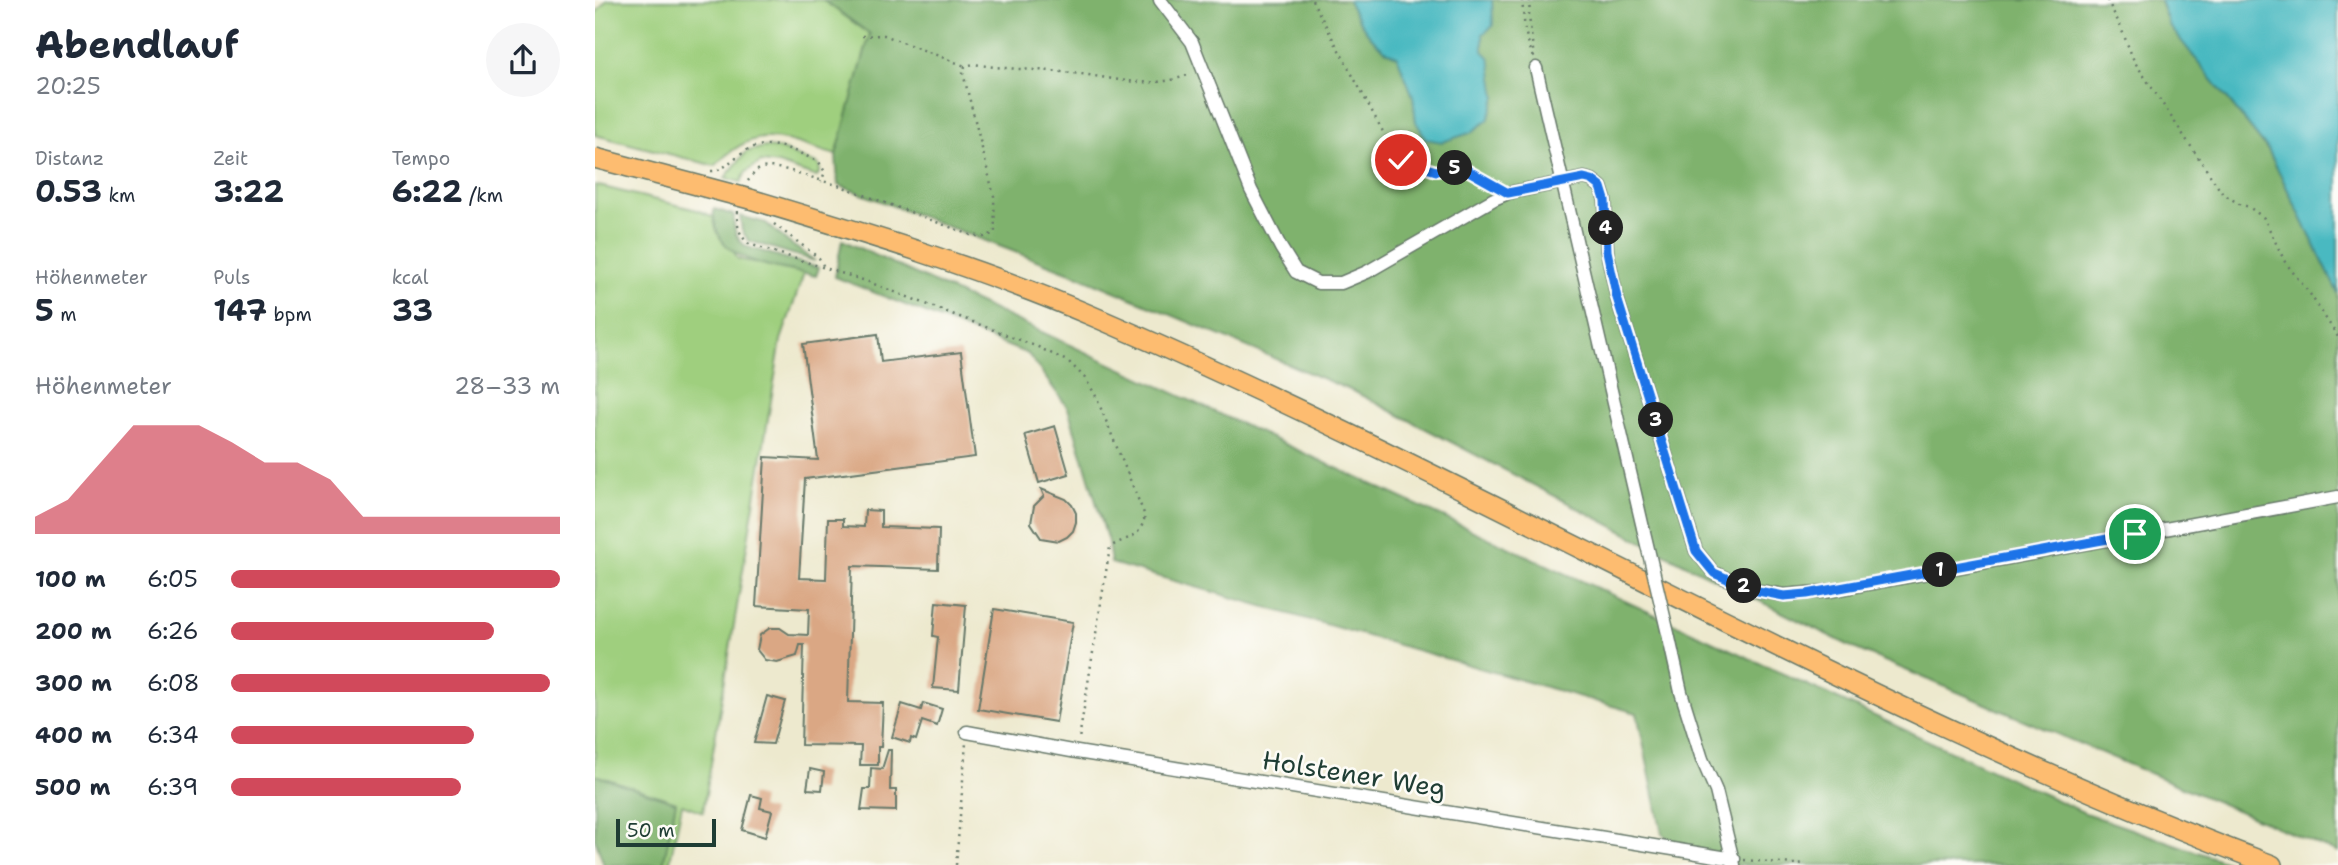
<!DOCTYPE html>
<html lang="de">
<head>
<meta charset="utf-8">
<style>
	:root { --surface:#fff; --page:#f6f6f7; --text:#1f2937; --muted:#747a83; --accent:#d1495b }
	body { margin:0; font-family:"Shantell Sans",sans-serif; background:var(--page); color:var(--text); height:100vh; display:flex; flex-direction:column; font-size:26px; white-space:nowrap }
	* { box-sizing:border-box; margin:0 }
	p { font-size:23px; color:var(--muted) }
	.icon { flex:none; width:38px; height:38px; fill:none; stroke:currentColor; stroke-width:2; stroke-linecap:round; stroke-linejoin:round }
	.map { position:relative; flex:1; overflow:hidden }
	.details { display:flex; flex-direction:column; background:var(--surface); width:595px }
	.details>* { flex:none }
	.scale { position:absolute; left:21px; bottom:18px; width:100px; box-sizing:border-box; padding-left:7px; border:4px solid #1f3d34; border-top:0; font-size:19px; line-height:24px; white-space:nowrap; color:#1f3d34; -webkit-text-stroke:5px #fdfcf7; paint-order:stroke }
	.pin { position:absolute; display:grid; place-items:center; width:60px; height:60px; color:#fff; margin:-30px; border:4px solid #fff; border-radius:50%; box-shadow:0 2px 7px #0007 }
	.km { position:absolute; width:35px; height:35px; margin:-18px; border-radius:50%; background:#222; color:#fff; font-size:19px; line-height:35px; text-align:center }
	.round { display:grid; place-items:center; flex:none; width:74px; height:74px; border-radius:37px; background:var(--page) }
	.headline { display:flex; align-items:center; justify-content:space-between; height:119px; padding:0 35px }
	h1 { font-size:38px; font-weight:700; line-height:52px }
	.stats { display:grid; grid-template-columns:repeat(3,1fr); gap:10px; height:119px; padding:7px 35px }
	.stats div { display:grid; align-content:center }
	.stats b { font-size:30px; font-weight:700 }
	.stats small { font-size:19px; font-weight:400 }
	.stats p { font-size:19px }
	.chart { height:196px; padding:14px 35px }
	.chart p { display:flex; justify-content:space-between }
	.chart svg { width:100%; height:126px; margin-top:7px; fill:var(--accent); opacity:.7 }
	ul { padding:0 35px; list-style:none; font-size:23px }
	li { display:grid; grid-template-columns:112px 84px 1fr; align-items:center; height:52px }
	li i { height:18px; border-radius:9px; background:var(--accent) }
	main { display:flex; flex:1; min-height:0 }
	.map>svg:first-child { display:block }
</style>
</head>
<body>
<main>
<section class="details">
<div class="headline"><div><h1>Abendlauf</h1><p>20:25</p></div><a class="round"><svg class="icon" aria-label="share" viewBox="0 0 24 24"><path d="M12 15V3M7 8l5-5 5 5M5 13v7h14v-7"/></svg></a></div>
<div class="stats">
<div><p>Distanz</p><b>0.53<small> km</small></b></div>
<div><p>Zeit</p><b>3:22</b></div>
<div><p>Tempo</p><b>6:22<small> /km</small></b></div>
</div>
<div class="stats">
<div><p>Höhenmeter</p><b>5<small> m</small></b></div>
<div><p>Puls</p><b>147<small> bpm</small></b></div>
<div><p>kcal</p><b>33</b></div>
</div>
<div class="chart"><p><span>Höhenmeter</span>28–33 m</p>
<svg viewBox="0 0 160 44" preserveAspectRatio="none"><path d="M0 44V38L10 32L20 19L30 6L40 6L50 6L60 12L70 19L80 19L90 25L100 38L110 38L120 38L130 38L140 38L150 38L160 38V44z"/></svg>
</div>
<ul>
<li><b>100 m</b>6:05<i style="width:100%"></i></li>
<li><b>200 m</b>6:26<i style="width:80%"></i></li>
<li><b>300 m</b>6:08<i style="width:97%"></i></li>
<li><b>400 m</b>6:34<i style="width:74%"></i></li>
<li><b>500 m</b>6:39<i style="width:70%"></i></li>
</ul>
</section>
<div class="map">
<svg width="1743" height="865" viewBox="0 0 1743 865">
	<rect width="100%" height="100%" fill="#fdfcf7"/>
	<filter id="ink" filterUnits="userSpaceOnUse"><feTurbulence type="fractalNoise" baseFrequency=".0143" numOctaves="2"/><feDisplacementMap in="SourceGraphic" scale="14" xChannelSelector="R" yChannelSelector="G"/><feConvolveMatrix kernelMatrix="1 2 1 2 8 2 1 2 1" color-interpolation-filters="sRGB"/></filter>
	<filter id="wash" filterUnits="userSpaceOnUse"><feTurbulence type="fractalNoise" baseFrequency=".00686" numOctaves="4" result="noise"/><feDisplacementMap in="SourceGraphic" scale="28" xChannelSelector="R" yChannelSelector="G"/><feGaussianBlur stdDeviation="1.57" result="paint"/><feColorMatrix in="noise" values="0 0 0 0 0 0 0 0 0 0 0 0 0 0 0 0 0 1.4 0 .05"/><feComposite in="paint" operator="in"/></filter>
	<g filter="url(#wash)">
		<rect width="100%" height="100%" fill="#ede9ce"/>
		<g fill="#9fcf7e" stroke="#5f8659" stroke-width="2">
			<path d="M12 0H228L275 34 241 155C188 140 163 121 120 166L0 135V14Z"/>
			<polygon points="169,147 182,148 224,165 225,171 222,177 183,164 166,162 151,172 146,182 130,178 151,152"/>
			<polygon points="0,185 102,210 119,217 143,259 209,273 186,340 108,812 87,804 74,865 68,865 81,802 0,775"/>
		</g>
		<g fill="#7fb26d" stroke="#4f7850" stroke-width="2">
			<path d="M228 0H753C763 21 779 48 802 56L818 96 821 122 875 133 893 120 901 97 888 51V33L898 26 897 0H1564L1574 25 1674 152 1743 293V853L1261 649 1092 565 762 393 486 277 243 185 241 155 275 34Z"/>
			<path d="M119 209 139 215C138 227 141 240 152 247L224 268 221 276C181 266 115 264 119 209Z"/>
			<polygon points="145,216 171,223 193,242 220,261 154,241 147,231"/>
			<polygon points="247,240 1490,813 1640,865 1111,865 1067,834 1042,713 516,563 513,542 473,408 433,354 240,277"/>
			<polygon points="0,775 81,802 68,865 9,865 0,839"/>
		</g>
		<g fill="#4ab9c1" stroke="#347b7a" stroke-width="2">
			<path d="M753 0H897L898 26 888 34V51L895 58 901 97 893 120 875 133 847 142 831 139 821 122 818 96 802 56C780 48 763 21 753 0Z"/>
			<polygon points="1565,0 1743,0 1743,293 1674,151 1574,25"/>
		</g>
		<g id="blocks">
			<g fill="#daa784">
				<polygon points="283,334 286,362 366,352 380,457 210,479 204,578 231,579 233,519 248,519 248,526 269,527 270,510 286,511 286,527 344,529 343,569 257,566 253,702 288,703 286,747 283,747 283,765 265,765 266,746 206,745 209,645 205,645 202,656 182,662 170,660 162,650 165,635 175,628 185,628 194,634 213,635 214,609 161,606 170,457 223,460 208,344"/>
				<polygon points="460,426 474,474 444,483 430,435"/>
				<polygon points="446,489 471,499 477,505 481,513 481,522 478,531 472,537 464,541 446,538 436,523 439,506 449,496"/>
				<polygon points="341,602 371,605 364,690 338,688 343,637 338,636"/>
				<polygon points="399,609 478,622 461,722 383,709"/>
				<polygon points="172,696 190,701 178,744 159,743"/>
				<polygon points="328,703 347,709 342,726 327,721 321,740 316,738 315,743 297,737 307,704 326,710"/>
				<polygon points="293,750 296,750 295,790 301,790 301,811 266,810 269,789 275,789 276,768 287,769"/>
				<polygon points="215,769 229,772 227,790 212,789"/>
				<polygon points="156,795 167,798 165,808 177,811 170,837 147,830"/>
			</g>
		</g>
	</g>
	<g filter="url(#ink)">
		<use href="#blocks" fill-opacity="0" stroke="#67796a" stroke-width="2"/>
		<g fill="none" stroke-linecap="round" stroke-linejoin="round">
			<g stroke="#67796a" stroke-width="15">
				<g id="street">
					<polyline points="565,0 597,42 656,190 686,248 701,272 723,283 746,283 772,272 899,199 913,193 989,178 997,180 1006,187 1010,200 1012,251 1022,298 1101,551 1119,573 1158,590 1189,595 1235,591 1743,497"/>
					<polyline points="941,68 1048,528"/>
					<polyline points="1074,638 1086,692 1107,759 1121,791 1139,865"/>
					<polyline points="372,732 482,752 1139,859"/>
				</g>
			</g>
			<g stroke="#67796a" stroke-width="22">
				<path id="primary" d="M155 199C269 233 385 268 495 315 894 486 1269 713 1677 865"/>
			</g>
			<g stroke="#67796a" stroke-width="2.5" stroke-dasharray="2 5" stroke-linecap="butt">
				<polyline points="717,0 800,154 806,160 840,171 861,168 871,170 900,186"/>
				<polyline points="927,0 930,31 938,58"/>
				<polyline points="935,0 934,16 939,58"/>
				<polyline points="1512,0 1524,23 1539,61 1627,193 1644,204 1654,207 1669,218 1690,262 1715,294 1743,337"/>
				<polyline points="267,36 289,35 370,66"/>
				<path d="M116 171C127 171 131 165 140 158 168 134 194 148 224 162L230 172 226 182"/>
				<path d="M153 181C156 177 160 171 165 169 179 161 225 182 243 185L376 235 389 237 400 233 399 196 368 73 370 66 379 64C412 70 445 69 477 73 518 77 556 91 595 74"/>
				<path d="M142 211C142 225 143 234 154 244L271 281 443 347 474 362 489 377 500 394 550 516C544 541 534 535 515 547L484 739"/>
				<polyline points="179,224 224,258 229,267"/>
				<polyline points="1149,860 1211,865"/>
				<polyline points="361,865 371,743"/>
			</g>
			<use href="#street" stroke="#fff" stroke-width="12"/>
			<use href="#primary" stroke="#fdbc6f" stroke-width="19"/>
			<g stroke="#67796a" stroke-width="15" stroke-linecap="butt">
				<polyline id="street-bridge" points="1048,528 1074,638"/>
			</g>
			<g stroke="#67796a" stroke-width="22" stroke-linecap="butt">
				<polyline id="primary-bridge" points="0,158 155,199"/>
			</g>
			<use href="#street-bridge" stroke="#fff" stroke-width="12"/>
			<use href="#primary-bridge" stroke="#fdbc6f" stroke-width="19"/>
		</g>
	</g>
	<g fill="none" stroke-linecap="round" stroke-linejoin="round" filter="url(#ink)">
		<g stroke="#fff" stroke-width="14">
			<polyline id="route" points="806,160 841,171 861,168 872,170 913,193 989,178 997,180 1006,187 1010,200 1012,251 1022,298 1101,551 1119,573 1158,590 1189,596 1212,594 1540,534"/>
		</g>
		<use href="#route" stroke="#1a73e8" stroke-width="9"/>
	</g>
	<g text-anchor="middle" stroke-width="5" stroke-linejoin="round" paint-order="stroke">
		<g font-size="26" fill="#1f3d34" stroke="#fdfcf7">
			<text transform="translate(759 774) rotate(9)" y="9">Holstener Weg</text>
		</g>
	</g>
</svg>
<div class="scale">50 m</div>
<div class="pin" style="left:1540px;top:534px;background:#1e9e55"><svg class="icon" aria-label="arrive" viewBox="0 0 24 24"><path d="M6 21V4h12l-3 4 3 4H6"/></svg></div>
<div class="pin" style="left:806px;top:160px;background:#d93025"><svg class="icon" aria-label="check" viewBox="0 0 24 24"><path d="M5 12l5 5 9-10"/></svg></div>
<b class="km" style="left:1345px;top:570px">1</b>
<b class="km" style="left:1149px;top:586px">2</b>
<b class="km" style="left:1061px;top:420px">3</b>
<b class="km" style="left:1011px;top:228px">4</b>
<b class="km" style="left:860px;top:168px">5</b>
</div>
</main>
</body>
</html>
